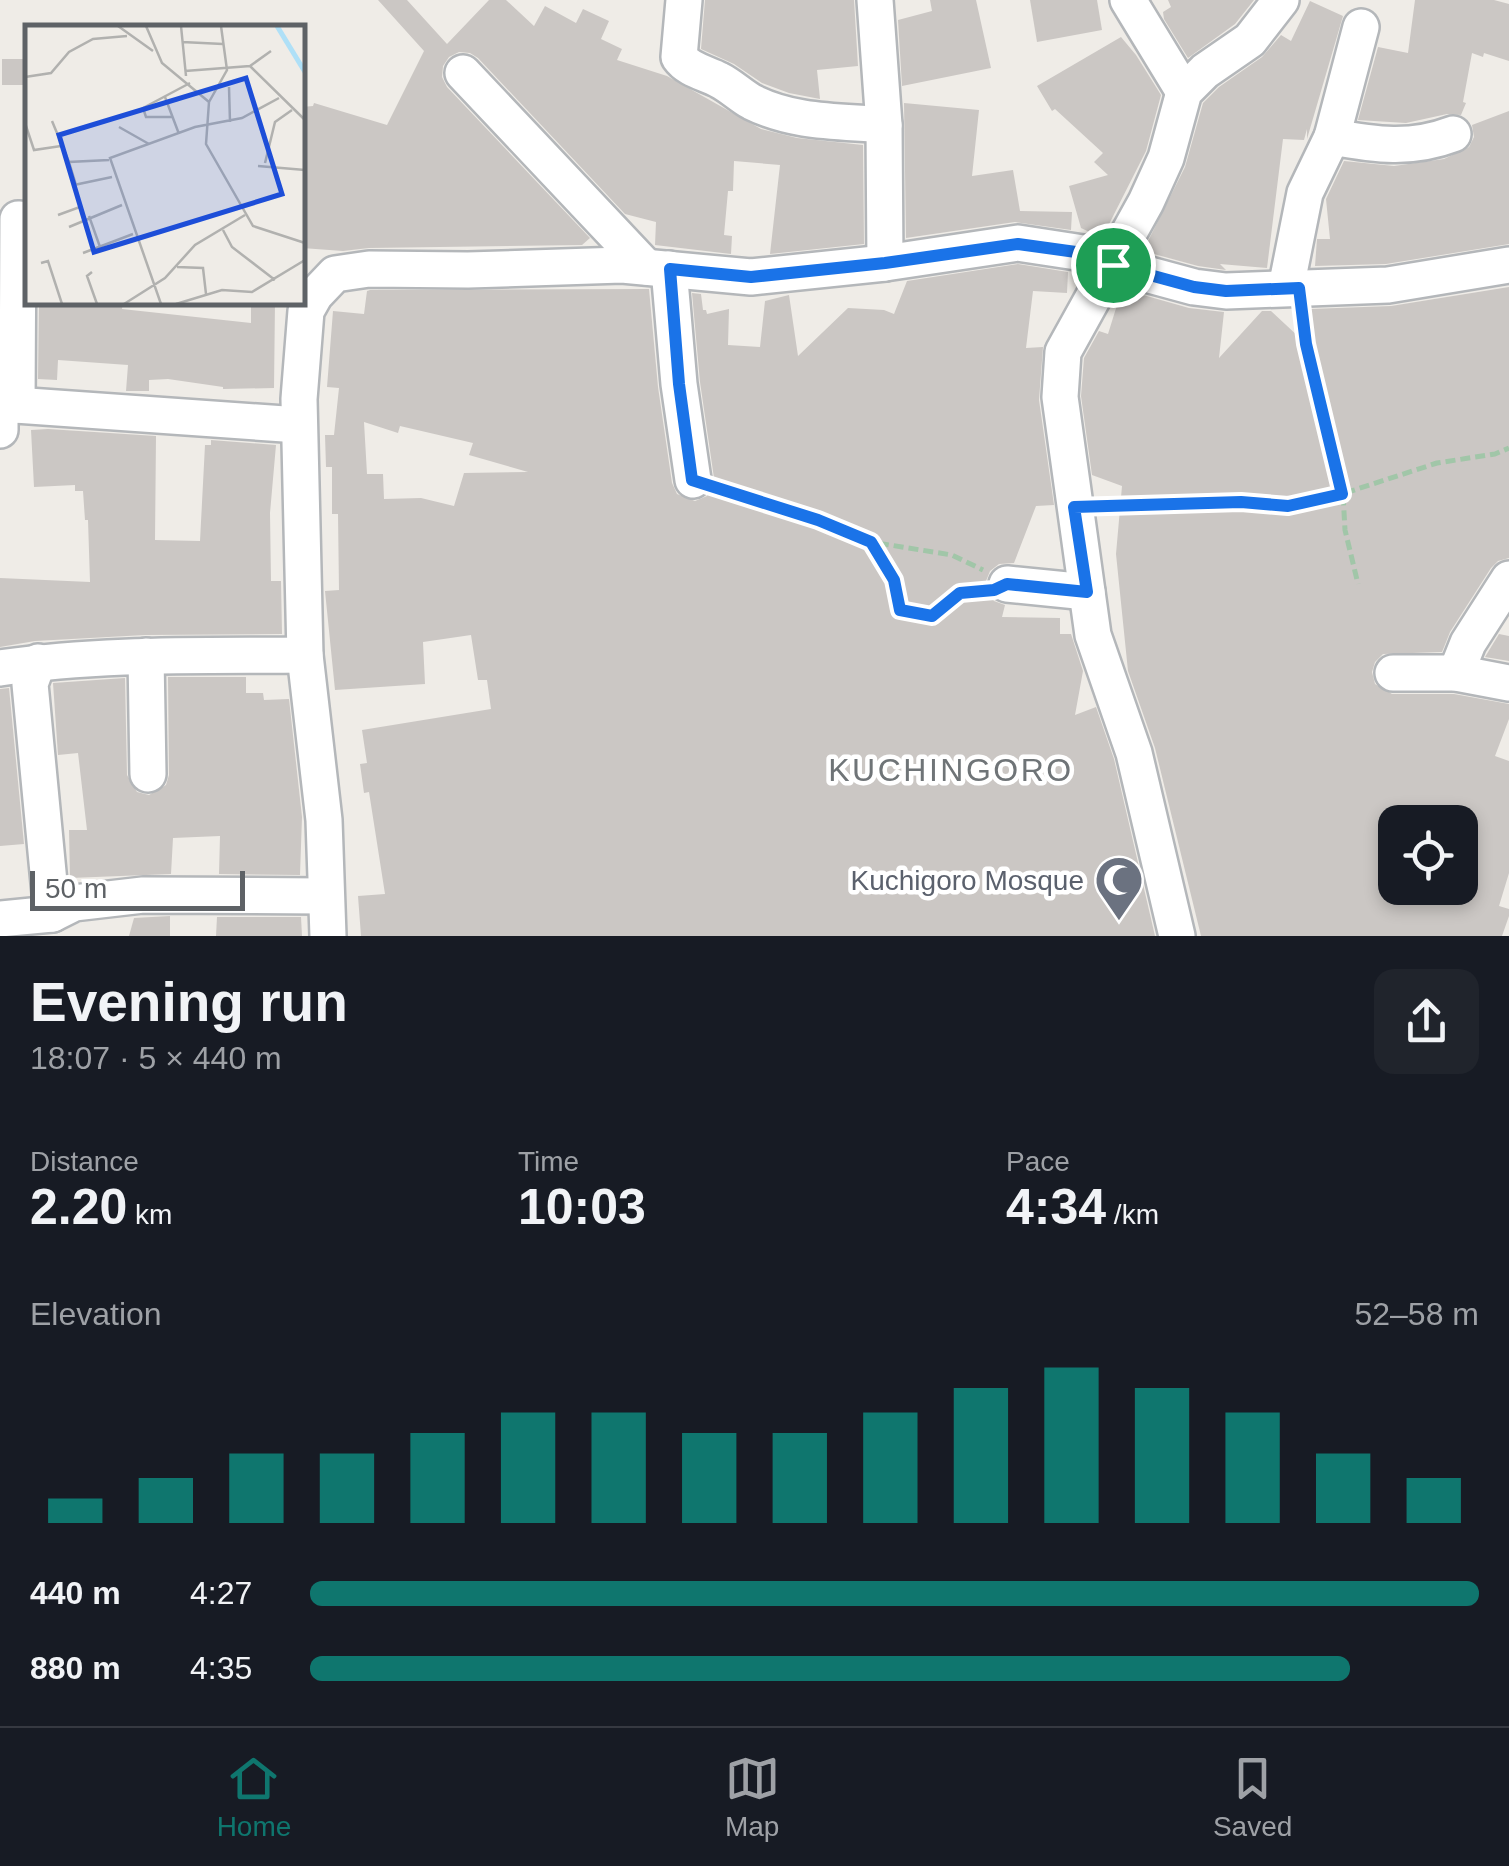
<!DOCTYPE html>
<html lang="en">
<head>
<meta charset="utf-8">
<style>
	:root { --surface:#171b24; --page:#20242c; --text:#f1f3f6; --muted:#9ea1a6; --line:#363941; --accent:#0f766e }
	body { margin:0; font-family:Helvetica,sans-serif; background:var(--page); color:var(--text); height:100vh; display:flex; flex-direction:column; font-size:38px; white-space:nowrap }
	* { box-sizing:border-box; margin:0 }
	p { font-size:32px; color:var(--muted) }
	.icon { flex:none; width:55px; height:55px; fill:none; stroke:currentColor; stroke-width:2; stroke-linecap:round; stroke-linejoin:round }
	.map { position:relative; height:936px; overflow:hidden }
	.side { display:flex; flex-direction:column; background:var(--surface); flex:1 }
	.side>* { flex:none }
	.controls { position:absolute; left:1378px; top:805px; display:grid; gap:20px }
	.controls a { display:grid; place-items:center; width:100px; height:100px; border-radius:20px; background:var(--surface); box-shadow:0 5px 15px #0003; font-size:50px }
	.scale { position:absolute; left:30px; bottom:25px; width:215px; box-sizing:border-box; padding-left:10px; border:5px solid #5e6266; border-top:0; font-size:28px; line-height:35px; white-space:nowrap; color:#5e6266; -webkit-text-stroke:8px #fff; paint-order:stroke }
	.pin { position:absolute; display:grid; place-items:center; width:85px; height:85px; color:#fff; margin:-42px; border:5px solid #fff; border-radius:50%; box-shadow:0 2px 10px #0007 }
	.round { display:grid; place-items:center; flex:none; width:105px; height:105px; border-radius:20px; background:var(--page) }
	.overview { display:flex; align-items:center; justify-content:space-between; height:170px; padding:0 30px }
	h1 { font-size:55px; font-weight:700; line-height:75px }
	.figures { display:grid; grid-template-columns:repeat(3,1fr); gap:15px; height:170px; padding:10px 30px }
	.figures div { display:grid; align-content:center }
	.figures b { font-size:50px; font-weight:700 }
	.figures small { font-size:28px; font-weight:400 }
	.figures p { font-size:28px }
	.chart { height:280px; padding:20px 30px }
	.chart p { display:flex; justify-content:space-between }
	.chart svg { width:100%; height:180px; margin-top:10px; stroke:var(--accent); stroke-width:6 }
	ul { padding:0 30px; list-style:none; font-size:32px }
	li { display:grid; grid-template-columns:160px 120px 1fr; align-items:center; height:75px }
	li i { height:25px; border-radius:12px; background:var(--accent) }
	.dock { display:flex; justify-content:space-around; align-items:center; height:140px; border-top:2px solid var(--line); background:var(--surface); font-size:28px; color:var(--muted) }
	.dock a { display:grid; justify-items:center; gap:5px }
	.dock .active { color:var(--accent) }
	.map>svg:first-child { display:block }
</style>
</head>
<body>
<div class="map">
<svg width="1509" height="936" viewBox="0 0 1509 936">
	<rect width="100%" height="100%" fill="#efece7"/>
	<g fill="#cbc7c4" fill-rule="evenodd">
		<polygon points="378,0 407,0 447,44 489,0 506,0 534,26 545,6 576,23 583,9 609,21 601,39 622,49 617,60 667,76 761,129 797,138 863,145 864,244 770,254 780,165 734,161 733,191 728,191 724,235 732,236 731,254 655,245 656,222 625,214 478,58 470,53 459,52 449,57 443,66 442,77 447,87 590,238 582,245 369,248 343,251 302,248 302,107 313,106 314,103 387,125 424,51"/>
		<polygon points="705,0 854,0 858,66 817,70 820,99 789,93 762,83 734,64 701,49"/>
		<polygon points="930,0 976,0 991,68 902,86 898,20 932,11"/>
		<polygon points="1030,0 1097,0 1102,30 1037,42"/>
		<polygon points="1168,0 1254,0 1235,24 1188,58 1164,19 1163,12 1171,7"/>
		<polygon points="1415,0 1494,0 1509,4 1509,61 1484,53 1483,57 1472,53 1463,102 1466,103 1461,115 1447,114 1406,123 1358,120 1378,47 1408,53"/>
		<polygon points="1310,1 1343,16 1307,139 1307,129 1304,140 1283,139 1267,268 1220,264 1226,270 1198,266 1143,251 1185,167 1203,103 1219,87 1262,57 1281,35 1291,41"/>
		<polygon points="1121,37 1136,55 1161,95 1146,151 1102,238 1081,228 1069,186 1108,175 1094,162 1103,153 1055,109 1052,111 1037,86"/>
		<rect x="2" y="59" width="26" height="26"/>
		<polygon points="904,103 979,110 972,176 1013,170 1020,211 1072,212 1071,230 1015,222 906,238"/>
		<polygon points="1509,111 1509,244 1386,264 1315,266 1317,239 1330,239 1326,199 1344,161 1394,166 1444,159 1469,147 1474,137 1472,125"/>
		<path d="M1018 264 1068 272 1067 293 1033 291 1026 348 1043 347 1039 400 1054 505 1036 506 1014 563 999 564 990 571 986 581 987 592 994 601 1005 605 1002 617 1060 618V634H1071L1083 671 1075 715 1096 707 1114 759 1155 936H361L358 896 385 894 369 792 364 793 360 764 367 763 362 730 491 709 487 680H478L471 635 423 642 425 684 335 690 325 591 339 590 338 514H332V467H326L325 435H334L339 388 327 387 333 311 364 314 367 291 370 290 649 289 658 387 672 483 677 494 695 501 707 496 714 478 700 382 692 293 701 294 703 310H706L707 314 729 309 728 345 760 347 765 301 789 295 798 356 848 308 884 310 894 314 907 281ZM364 422 398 433 400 426 473 443 469 455 528 472 464 473 454 506 421 498 384 499 383 474H367Z"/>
		<path d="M1509 287V558L1498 561 1491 568 1450 632 1442 652 1383 654 1375 662 1372 672 1375 684 1392 694H1454L1509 704V719L1495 756 1509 761V873L1499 906 1509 909V916L1502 936H1201L1155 748 1128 671 1116 554 1122 486 1092 475 1081 396 1084 358 1099 331 1108 334 1122 289 1189 308 1224 312 1219 358 1262 311H1271L1314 351 1310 309 1391 306ZM1395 822H1460V893L1438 888H1395Z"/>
		<polygon points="39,302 123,302 122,309 251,323 251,302 275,302 274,388 223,389 223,387 168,379 149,380 149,391 126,391 128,365 58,360 57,380 38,379"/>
		<polygon points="48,429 156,436 155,540 200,541 205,445 211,445 211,440 276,445 270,513 271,581 281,581 282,634 145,635 35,641 0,647 0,578 90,582 88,520 85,520 83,491 75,491 75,485 34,487 31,430"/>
		<polygon points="1499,634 1509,636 1509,661 1485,657"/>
		<polygon points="168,677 246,677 246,693 263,693 264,700 289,699 302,817 300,875 219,874 220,836 173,838 171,874 70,878 69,830 87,830 78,753 58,755 53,683 125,678 127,775 137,792 149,795 166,785 169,775"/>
		<polygon points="9,688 24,844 0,846 0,689"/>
		<polygon points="170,916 170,936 129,936 134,918"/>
		<polygon points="217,917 301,917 302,936 216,936"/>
	</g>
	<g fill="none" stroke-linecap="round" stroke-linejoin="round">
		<g stroke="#b4b7ba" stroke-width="40">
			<g id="minor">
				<path d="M684 0 679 57C688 70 706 73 719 80 731 86 741 96 752 102 794 123 838 121 884 125"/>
				<polyline points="875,0 884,125 885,263"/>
				<polyline points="1128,0 1184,92"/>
				<polyline points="463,73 646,267"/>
				<path d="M1332 137C1376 145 1411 150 1453 134"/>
				<polyline points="669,269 679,384 693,480"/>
				<polyline points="1286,288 1305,193 1332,137 1361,27"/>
				<polyline points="17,405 18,219 28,220"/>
				<polyline points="0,430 0,404 299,425"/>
				<polyline points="1007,584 1087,592"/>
				<polyline points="146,656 148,774"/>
				<polyline points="38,662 30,684 52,914"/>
				<path d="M0 668C101 653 203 656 305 655"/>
				<polyline points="1393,673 1456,673 1509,683"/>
				<polyline points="1456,673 1468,643 1509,579"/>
				<polyline points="0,919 52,914 74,903 143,895 324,896"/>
				<polyline points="328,936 324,820 305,655 299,399 306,311 315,295 335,274 369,269 468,270 622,265 751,277 885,263 1018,243 1083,253 1113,265 1194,287 1226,291 1388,285 1509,265"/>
				<polyline points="1177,936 1134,753 1093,635 1060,397 1063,352 1146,202 1166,158 1184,92 1205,71 1250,40 1281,0"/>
			</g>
		</g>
		<g stroke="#a1c6a8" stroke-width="5" stroke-dasharray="10 5" stroke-linecap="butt">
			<polyline points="1303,320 1343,494 1345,530 1358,584"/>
			<polyline points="723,490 819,520 871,542 952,555 983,570"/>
			<polyline points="1107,506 1241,503 1288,506 1345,493 1437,463 1495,454 1509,448"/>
			<polyline points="871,542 894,580 901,610 932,615 960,593 979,591"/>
		</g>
		<use href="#minor" stroke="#fff" stroke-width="35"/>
	</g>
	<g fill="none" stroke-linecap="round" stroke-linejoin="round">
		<g stroke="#fff" stroke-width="20">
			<polygon id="route" points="1018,244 1083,253 1113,265 1194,287 1226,291 1299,288 1306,344 1342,494 1288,506 1241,502 1074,507 1087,592 1007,584 994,590 960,593 932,616 900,610 894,580 871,542 818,520 692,480 679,384 670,269 751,277 885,263"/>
		</g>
		<use href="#route" stroke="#1a73e8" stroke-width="12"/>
	</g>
	<defs>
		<g id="mosque-pin" transform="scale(2.5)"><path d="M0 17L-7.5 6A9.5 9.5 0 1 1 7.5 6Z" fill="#6b7280" stroke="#fff"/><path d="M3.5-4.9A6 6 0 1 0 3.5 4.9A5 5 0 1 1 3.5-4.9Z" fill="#fff"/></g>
	</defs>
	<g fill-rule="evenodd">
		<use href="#mosque-pin" x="1119" y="880"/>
	</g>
	<g text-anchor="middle" stroke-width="9" stroke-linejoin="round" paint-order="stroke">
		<g font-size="28" fill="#5b616d" stroke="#fff" text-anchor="end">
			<text x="1084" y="890">Kuchigoro Mosque</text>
		</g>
		<g font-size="32" letter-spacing="2.5" fill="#6f7477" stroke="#fff">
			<text x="951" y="781">KUCHINGORO</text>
		</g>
	</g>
	<g transform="translate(25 25)">
		<rect width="280" height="280" fill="#efece7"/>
		<path fill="none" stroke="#afe0f7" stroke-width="5" d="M252 1 280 47"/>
		<path fill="none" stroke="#b1b1af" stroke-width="2.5" d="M93 1 128 26M121 1 137 38 184 77M156 1 161 51M196 1 202 45 184 77 181 119 228 201 280 218M157 17 198 19M225 41 280 95M160 46 225 41 246 26M0 52 26 48 44 27 68 14 102 11M204 62 205 97M140 72 154 109M148 92H121L118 83 165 58M27 96 44 137M0 98 9 125 36 121M94 102 124 119M240 138 250 97 267 85M233 141 280 145M51 160 44 137 84 135M33 190 55 182 49 160 87 152M64 191 75 222M44 202 97 180M198 205 207 222 250 255M58 228 108 209M16 238 23 236 37 279M152 242 178 243 181 269M67 247 62 251 72 279M99 279 140 253 170 220 220 190M136 279 85 133 170 102 217 93 254 73M151 279 197 265 227 267 280 235"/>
		<path fill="#1d4ed8" fill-opacity="0.15" stroke="#1d4ed8" stroke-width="5" d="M221 53 257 169 69 227 34 110Z"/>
		<rect width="280" height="280" fill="none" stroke="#5e6266" stroke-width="5"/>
	</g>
</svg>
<div class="controls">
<a><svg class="icon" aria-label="locate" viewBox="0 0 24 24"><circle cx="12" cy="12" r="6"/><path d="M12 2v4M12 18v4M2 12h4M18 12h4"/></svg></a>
</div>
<div class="scale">50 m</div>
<div class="pin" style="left:1113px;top:265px;background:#1e9e55"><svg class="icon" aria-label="arrive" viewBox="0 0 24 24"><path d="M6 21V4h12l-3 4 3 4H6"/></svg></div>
</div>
<section class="side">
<div class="overview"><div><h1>Evening run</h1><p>18:07 · 5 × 440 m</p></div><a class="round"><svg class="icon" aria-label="share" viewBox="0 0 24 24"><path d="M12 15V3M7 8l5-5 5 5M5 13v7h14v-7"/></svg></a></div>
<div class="figures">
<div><p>Distance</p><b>2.20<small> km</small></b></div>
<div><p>Time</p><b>10:03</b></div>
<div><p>Pace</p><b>4:34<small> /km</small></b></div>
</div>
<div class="chart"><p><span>Elevation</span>52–58 m</p>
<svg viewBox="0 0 160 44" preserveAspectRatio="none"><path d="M5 44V38M15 44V33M25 44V27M35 44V27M45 44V22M55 44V17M65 44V17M75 44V22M85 44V22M95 44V17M105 44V11M115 44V6M125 44V11M135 44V17M145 44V27M155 44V33"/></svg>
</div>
<ul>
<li><b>440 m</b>4:27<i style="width:100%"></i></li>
<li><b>880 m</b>4:35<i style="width:89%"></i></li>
</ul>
</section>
<nav class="dock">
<a class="active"><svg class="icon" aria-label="home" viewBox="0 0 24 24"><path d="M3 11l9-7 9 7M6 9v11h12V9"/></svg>Home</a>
<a><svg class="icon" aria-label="map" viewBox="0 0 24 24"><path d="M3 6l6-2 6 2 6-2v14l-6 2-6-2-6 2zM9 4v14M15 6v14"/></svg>Map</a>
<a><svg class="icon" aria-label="saved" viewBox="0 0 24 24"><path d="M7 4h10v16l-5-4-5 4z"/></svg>Saved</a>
</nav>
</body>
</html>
